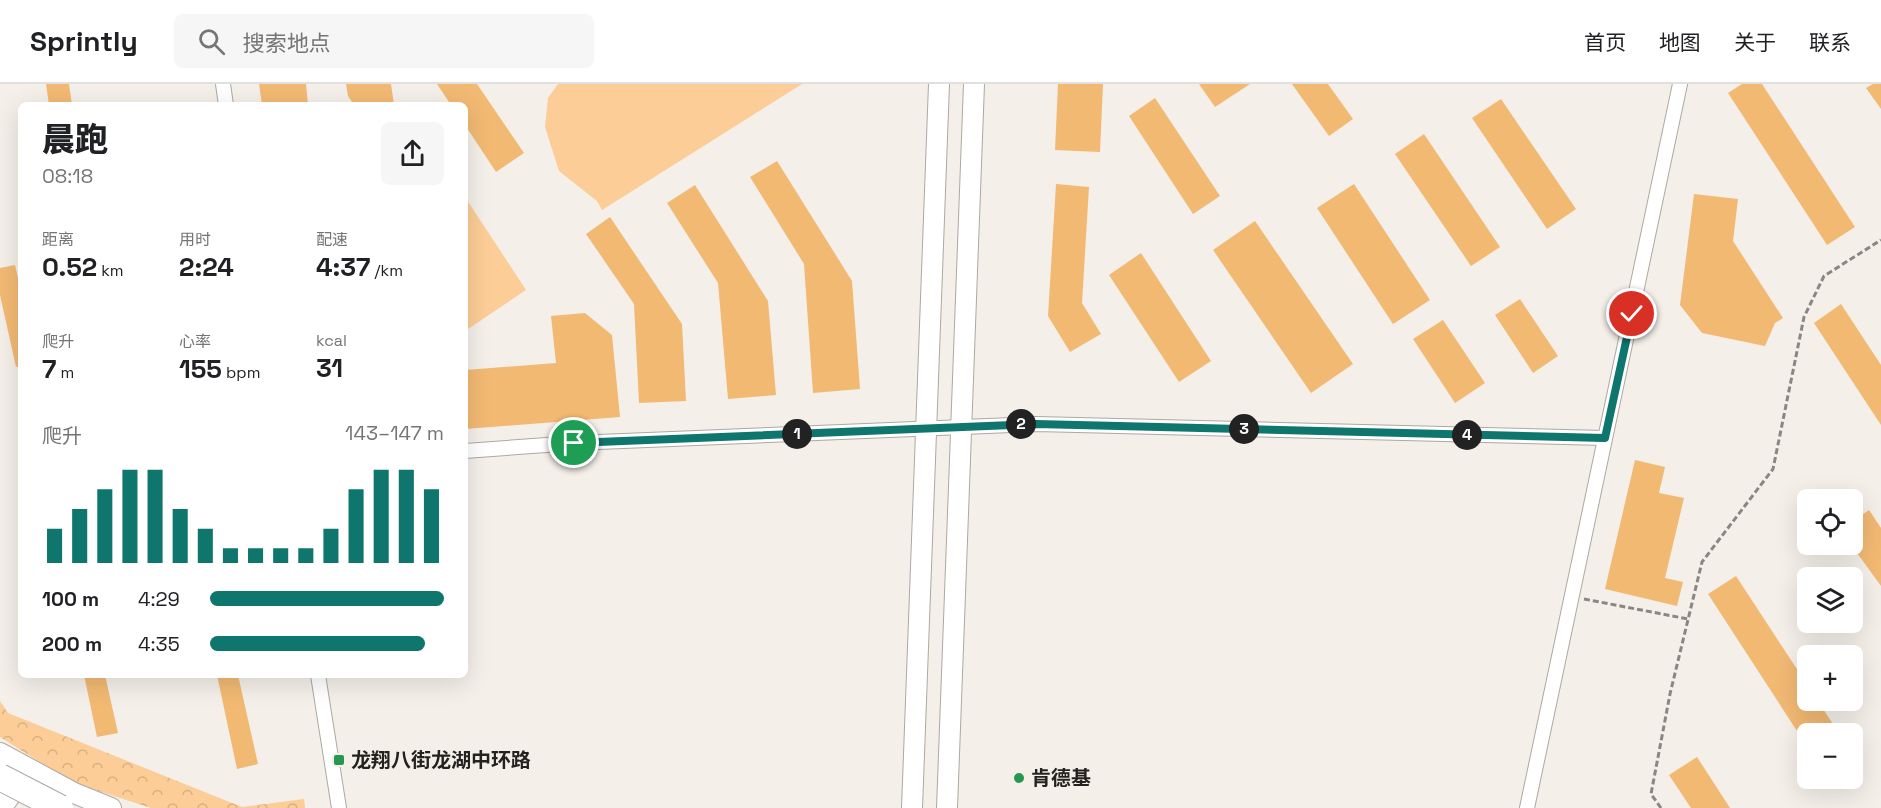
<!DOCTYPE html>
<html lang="zh">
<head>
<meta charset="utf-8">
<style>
	:root { --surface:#fff; --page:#f6f6f6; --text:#202124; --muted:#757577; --line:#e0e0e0; --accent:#0f766e }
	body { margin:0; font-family:"Space Grotesk","Noto Sans SC",sans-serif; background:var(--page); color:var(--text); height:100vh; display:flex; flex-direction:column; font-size:22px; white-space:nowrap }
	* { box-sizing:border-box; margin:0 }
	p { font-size:20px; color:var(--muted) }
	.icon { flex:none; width:33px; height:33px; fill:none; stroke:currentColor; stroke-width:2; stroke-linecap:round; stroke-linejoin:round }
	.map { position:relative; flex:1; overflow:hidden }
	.side { position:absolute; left:18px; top:18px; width:450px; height:576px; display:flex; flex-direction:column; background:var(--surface); border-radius:9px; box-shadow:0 6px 24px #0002 }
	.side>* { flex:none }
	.fabs { position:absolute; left:1797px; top:405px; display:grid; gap:12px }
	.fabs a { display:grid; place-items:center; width:66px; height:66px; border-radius:9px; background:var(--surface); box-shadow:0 6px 24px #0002; font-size:30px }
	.pin { position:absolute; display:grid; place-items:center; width:51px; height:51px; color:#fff; margin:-26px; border:3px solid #fff; border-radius:50%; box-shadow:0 2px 6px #0007 }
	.km { position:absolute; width:30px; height:30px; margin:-15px; border-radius:50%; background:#222; color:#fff; font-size:16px; line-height:30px; text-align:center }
	.round { display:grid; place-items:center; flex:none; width:63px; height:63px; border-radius:9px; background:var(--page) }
	.head { display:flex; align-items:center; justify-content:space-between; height:102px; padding:0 24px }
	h1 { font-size:33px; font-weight:800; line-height:45px }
	.figures { display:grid; grid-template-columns:repeat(3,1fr); gap:9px; height:102px; padding:6px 24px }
	.figures div { display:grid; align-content:center }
	.figures b { font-size:26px; font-weight:800 }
	.figures small { font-size:16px; font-weight:400 }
	.figures p { font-size:16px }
	.chart { height:168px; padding:12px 24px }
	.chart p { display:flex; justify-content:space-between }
	.chart svg { width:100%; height:108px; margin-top:6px; stroke:var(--accent); stroke-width:6 }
	ul { padding:0 24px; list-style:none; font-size:20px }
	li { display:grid; grid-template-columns:96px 72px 1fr; align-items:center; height:45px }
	li i { height:15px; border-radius:8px; background:var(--accent) }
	header { display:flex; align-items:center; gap:36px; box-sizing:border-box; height:84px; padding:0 30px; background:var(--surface); border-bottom:2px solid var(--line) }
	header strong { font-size:28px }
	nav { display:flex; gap:33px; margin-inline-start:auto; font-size:21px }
	.search { width:420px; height:54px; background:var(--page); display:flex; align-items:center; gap:15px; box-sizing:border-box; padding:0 21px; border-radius:9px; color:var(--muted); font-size:22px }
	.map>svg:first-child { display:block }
</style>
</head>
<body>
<header>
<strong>Sprintly</strong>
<div class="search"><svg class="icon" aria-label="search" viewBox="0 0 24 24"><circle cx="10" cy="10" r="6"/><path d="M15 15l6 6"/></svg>搜索地点</div>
<nav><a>首页</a><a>地图</a><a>关于</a><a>联系</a></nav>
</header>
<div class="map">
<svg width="1881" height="724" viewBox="0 0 1881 724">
	<defs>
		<pattern id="forest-crowns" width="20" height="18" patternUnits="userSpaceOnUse" patternTransform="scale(1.5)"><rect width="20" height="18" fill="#fccd96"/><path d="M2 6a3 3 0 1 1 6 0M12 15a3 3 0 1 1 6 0" fill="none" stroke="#d8b081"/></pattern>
	</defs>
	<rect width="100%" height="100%" fill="#f4efe9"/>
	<g fill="#fccd96">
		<polygon points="558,0 802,0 602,126 597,117 559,87 545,43 548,14"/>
		<polygon points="465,113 526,206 465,247"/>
	</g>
	<polygon fill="url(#forest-crowns)" points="0,617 8,629 242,723 304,715 305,724 151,724 71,698 0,653"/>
	<g fill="#f2b973">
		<polygon points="46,0 69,0 72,21 49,21"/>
		<polygon points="259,0 306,0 308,21 262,21"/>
		<polygon points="346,0 391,0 394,21 354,21 348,12"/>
		<polygon points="437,0 477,0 524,69 496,88 465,41 465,21 451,21"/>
		<polygon points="1058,0 1103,0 1100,68 1055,66"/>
		<polygon points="1199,0 1250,0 1215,23"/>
		<polygon points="1292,0 1328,0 1353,35 1329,52"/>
		<polygon points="1742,0 1762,0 1855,143 1827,161 1728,9"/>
		<polygon points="1873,0 1881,0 1881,25 1866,4"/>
		<polygon points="1155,14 1220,112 1193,130 1129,32"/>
		<polygon points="1501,15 1576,125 1547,145 1472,34"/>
		<polygon points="1424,50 1500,163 1471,182 1395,70"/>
		<polygon points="777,77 852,197 860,305 813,309 804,180 750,93"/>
		<polygon points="1056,100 1089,103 1082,219 1101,250 1070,268 1048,232"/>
		<polygon points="1354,100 1430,216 1393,240 1317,124"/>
		<polygon points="695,101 768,217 776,311 728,315 718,199 667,119"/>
		<polygon points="1694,110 1738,115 1733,157 1783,234 1775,239 1765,262 1702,249 1680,221"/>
		<polygon points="610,133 682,240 686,317 639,319 634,220 586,150"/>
		<polygon points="1255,137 1353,280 1311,309 1213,166"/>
		<polygon points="1141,169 1211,277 1179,298 1109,191"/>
		<polygon points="15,181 21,207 21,282 16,283 0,211 0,184"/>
		<polygon points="1520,215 1558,272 1533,289 1495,231"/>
		<polygon points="1841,220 1881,281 1881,341 1814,239"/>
		<polygon points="585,229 612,251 620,333 465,345 465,286 556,279 551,232"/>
		<polygon points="1443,236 1485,299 1455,319 1413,255"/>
		<polygon points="1635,376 1665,383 1659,409 1684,414 1665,494 1683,498 1677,522 1605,505"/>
		<polygon points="1869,426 1881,444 1881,502 1852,462 1852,438"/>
		<polygon points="1736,492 1808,602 1808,616 1817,616 1835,643 1825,650 1799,650 1708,510"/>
		<polygon points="84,591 105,591 118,649 97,653"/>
		<polygon points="217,591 238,591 258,680 237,685"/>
		<polygon points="1697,673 1730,724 1691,724 1669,691"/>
	</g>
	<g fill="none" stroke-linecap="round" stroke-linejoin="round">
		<g stroke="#ada8a3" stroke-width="16">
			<g id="street">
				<polyline points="223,0 226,21"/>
				<polyline points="465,367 574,359 1036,340 1605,354"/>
				<polyline points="318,591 339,724"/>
				<polyline points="0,712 13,693"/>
				<polyline points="5,724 23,699"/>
				<polyline points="1527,724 1680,0"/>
			</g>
		</g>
		<g stroke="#ada8a3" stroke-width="22">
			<g id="secondary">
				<polyline points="0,669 74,709 111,724"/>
				<polyline points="912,724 939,0"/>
				<polyline points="947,724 974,0"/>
			</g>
		</g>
		<g stroke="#8a8783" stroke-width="3" stroke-dasharray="6 3" stroke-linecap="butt">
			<polyline points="1584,515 1688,535"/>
			<polyline points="1661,724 1651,710 1670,610 1702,478 1773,385 1804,233 1824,192 1881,156"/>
		</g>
		<use href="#street" stroke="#fff" stroke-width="14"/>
		<use href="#secondary" stroke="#fff" stroke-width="20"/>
		<g stroke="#ada8a3" stroke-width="28" stroke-linecap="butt">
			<polyline id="highway-bridge" points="0,693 60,724"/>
		</g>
		<use href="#highway-bridge" stroke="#fff" stroke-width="26"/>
	</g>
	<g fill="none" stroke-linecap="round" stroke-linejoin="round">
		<g stroke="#fff" stroke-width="12">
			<polyline id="route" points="574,359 1036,340 1605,354 1632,230"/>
		</g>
		<use href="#route" stroke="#0f766e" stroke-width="8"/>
	</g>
	<g fill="#269751" stroke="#f4efe9" stroke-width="2">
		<rect x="333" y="670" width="12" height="12" rx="3"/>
		<circle cx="1019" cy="694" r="6"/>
	</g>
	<g text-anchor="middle" stroke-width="4.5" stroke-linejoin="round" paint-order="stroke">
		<g font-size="20" font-weight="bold" fill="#242220" stroke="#f4efe9" text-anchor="start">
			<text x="351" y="683">龙翔八街龙湖中环路</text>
			<text x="1031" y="701">肯德基</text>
		</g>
	</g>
</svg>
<div class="fabs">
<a><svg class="icon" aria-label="locate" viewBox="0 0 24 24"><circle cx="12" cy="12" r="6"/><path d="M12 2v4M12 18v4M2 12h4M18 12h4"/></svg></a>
<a><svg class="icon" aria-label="layers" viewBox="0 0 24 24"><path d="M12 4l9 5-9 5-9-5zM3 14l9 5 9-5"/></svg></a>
<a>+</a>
<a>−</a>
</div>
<div class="pin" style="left:574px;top:359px;background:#1e9e55"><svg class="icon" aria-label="arrive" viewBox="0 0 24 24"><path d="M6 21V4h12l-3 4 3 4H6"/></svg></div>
<div class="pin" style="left:1632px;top:230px;background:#d93025"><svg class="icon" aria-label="check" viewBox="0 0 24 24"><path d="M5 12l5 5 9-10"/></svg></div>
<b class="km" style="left:797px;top:350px">1</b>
<b class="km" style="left:1021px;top:340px">2</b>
<b class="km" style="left:1244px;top:345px">3</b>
<b class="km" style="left:1467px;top:351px">4</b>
<section class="side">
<div class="head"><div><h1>晨跑</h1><p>08:18</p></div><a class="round"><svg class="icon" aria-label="share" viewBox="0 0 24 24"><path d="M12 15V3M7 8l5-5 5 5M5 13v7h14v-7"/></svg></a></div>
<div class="figures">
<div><p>距离</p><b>0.52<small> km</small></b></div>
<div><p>用时</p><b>2:24</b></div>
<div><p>配速</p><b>4:37<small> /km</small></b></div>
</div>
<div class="figures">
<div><p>爬升</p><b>7<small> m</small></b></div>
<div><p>心率</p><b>155<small> bpm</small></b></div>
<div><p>kcal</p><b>31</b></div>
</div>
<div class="chart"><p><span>爬升</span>143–147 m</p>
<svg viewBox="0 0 160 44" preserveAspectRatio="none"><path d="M5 44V30M15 44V22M25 44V14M35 44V6M45 44V6M55 44V22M65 44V30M75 44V38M85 44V38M95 44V38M105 44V38M115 44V30M125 44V14M135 44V6M145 44V6M155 44V14"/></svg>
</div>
<ul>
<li><b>100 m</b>4:29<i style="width:100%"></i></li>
<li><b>200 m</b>4:35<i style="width:92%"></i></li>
</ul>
</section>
</div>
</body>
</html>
